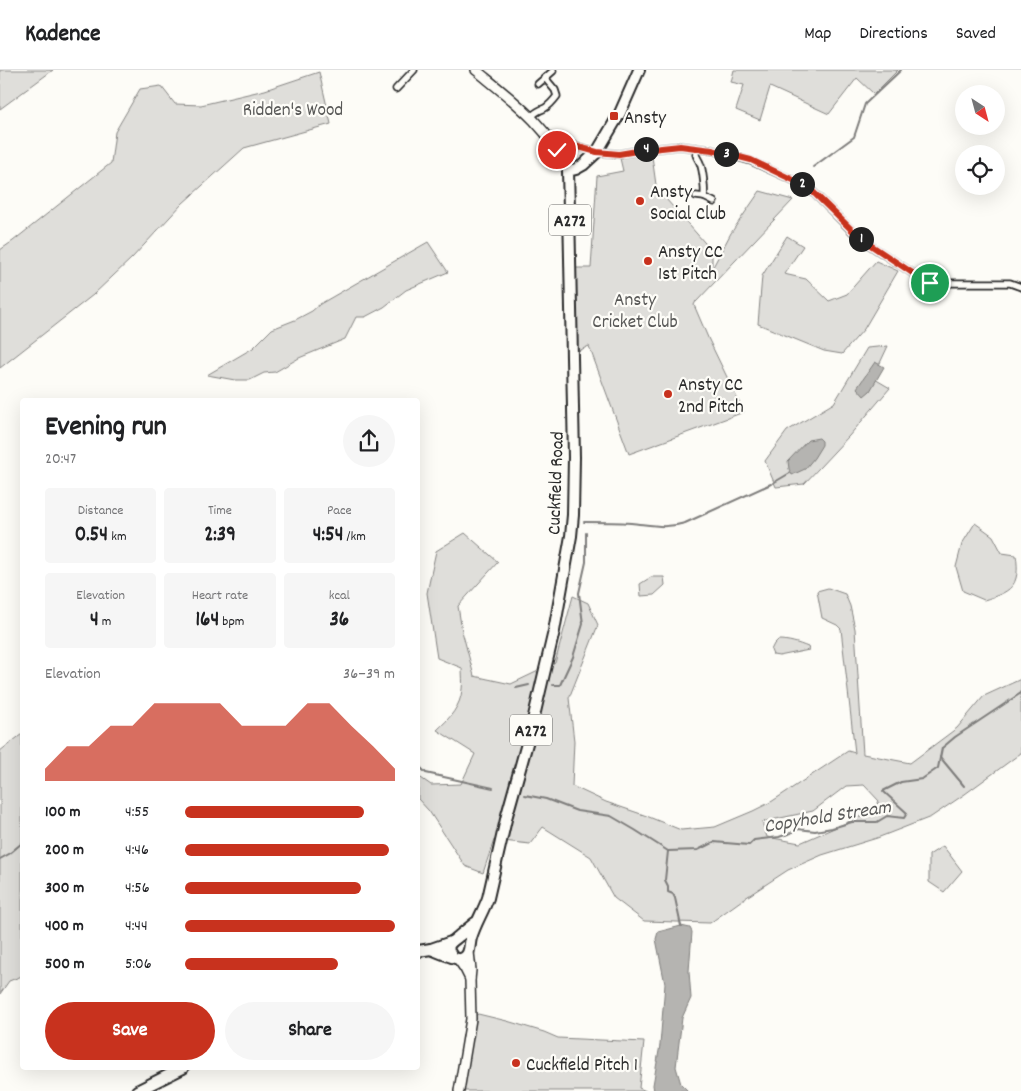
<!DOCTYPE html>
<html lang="en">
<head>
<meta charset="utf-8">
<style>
	:root { --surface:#fff; --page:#f6f6f6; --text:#202124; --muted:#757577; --line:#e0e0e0; --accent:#c8321e }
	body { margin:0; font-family:Dekko,sans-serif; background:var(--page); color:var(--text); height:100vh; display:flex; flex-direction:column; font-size:19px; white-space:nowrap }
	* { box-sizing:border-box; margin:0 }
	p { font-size:16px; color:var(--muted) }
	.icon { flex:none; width:28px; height:28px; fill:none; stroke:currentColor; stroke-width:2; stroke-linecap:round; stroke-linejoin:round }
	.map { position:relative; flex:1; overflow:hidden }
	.panel { position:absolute; left:20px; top:328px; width:400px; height:672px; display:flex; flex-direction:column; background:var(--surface); border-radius:5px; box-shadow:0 5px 20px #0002 }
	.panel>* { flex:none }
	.needle { width:32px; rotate:144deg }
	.buttons { position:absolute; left:955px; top:15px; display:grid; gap:10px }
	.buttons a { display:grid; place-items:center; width:50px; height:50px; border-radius:50%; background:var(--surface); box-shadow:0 5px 20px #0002; font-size:25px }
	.pin { position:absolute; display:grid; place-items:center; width:42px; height:42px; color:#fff; margin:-21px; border:2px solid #fff; border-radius:50%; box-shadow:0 1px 5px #0007 }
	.km { position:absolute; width:25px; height:25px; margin:-12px; border-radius:50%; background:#222; color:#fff; font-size:14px; line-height:25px; text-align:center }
	.round { display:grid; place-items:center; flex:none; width:52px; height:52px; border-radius:26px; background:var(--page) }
	.summary { display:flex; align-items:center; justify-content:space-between; height:85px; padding:0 25px }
	h1 { font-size:28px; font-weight:800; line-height:38px }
	.stats { display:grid; grid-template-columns:repeat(3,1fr); gap:8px; height:85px; padding:5px 25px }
	.stats div { display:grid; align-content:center; border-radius:5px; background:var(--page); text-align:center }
	.stats b { font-size:21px; font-weight:800 }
	.stats small { font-size:14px; font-weight:400 }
	.stats p { font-size:14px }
	.chart { height:140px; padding:10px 25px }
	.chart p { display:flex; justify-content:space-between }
	.chart svg { width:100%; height:90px; margin-top:5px; fill:var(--accent); opacity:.7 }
	.primary-button { display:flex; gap:10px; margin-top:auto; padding:10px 25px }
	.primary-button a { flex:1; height:58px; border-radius:30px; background:var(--accent); color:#fff; font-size:20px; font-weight:800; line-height:58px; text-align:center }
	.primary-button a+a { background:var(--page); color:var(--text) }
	ul { padding:0 25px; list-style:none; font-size:16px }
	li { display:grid; grid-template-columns:80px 60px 1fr; align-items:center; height:38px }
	li i { height:12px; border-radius:6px; background:var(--accent) }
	header { display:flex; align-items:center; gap:30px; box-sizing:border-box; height:70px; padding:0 25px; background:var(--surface); border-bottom:1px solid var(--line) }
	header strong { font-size:24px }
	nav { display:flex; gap:28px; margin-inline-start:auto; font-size:18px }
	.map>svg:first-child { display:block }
</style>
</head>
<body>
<header>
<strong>Kadence</strong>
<nav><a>Map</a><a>Directions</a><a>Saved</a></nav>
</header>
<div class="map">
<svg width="1021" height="1021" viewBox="0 0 1021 1021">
	<rect width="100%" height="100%" fill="#fdfcf7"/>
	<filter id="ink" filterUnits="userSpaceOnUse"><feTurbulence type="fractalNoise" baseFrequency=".02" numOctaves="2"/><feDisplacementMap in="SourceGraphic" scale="10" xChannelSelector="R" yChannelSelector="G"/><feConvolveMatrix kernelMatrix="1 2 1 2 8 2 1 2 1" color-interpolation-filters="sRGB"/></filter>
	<g filter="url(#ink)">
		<g fill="#dfdeda" stroke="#858482" fill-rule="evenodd">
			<polygon points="0,0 53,0 0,39"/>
			<polygon points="734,0 898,0 874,24 857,8 829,44 770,17 760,50 736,40 744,15 731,12"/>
			<polygon points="319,2 331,54 244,78 182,134 132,188 93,225 0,298 0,180 13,171 111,93 115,62 140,19 161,16 175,34 201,35 265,20"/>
			<polygon points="651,79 657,122 666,129 712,181 712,194 707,208 731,163 760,121 793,130 696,232 696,231 694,235 709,270 744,342 629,384 589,276 572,284 570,198 591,198 597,106 623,101 619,84"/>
			<polygon points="787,166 803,176 784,204 806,209 829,231 847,224 876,191 898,201 864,259 842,284 824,281 758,254 762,206"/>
			<polygon points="428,172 448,202 406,220 384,237 365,247 356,247 345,269 299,288 275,302 264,303 250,310 235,310 207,305 253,278 272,259 295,250 312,241 320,234"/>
			<polygon points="888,276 873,308 890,318 849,366 804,414 776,417 765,391 787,361 834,333 867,278"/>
			<path d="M975 453 993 466 1002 483 1016 485C1021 517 1010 522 984 530L963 521 956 497 962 474Z"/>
			<path d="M465 463 498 492 458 536 462 561 474 606 511 614 555 593 573 526 588 533 598 555 569 628 574 671 572 716 606 732 644 745 681 760 715 757 753 741 771 732 848 681 855 683 841 559 837 555 822 548 817 521 828 518 845 524 850 536 855 559 863 684 910 693 957 658 984 626 1021 609V683L965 724 931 747 877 768 822 785 788 800 742 830 710 853 644 851 614 828 591 787 543 757 530 774 494 770 483 803 465 796 429 741 418 729V706L431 715 461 714 475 684 437 660C449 649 461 636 462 619 463 612 462 605 462 598L437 588 427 523 436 481ZM864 715 879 731 873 741 800 773 767 767 762 752 813 741 846 716Z"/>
			<polygon points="651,507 664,507 665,515 654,525 641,526 640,514"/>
			<path d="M778 570C789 570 798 573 808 577L809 580 779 586 773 585 771 580 774 574Z"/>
			<polygon points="22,664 22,906 9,911 0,924 0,681"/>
			<polygon points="943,776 962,801 944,822 929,812 929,785"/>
			<polygon points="478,944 507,951 544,962 558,968 644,972 639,1018 646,1021 459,1021 471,949"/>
		</g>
		<g fill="#b5b4b1" stroke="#7e7d7b">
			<polygon points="875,292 884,297 870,321 864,326 857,318"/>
			<polygon points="819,368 822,371 822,375 814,388 805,399 792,405 789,399 788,391 808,370"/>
			<polygon points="681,856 690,858 692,862 689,901 691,928 682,948 676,997 681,1014 688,1021 654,1021 653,1015 660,975 665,914 656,869 658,862"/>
		</g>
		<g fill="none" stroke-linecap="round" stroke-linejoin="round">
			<g stroke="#7e7d7b" stroke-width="2">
				<polyline points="813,97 854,67 865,34 901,0"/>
				<polyline points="773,413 790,403"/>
				<path d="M584 452C600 452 615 452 631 453 651 455 666 459 685 453L771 414 766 416"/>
				<polyline points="553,615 560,615 573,587 583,554 579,523 586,492 586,463"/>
				<polyline points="516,618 529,615"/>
				<polyline points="940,687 964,716"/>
				<polyline points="418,695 426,703 493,718"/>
				<polyline points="525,725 546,729 577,741 611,746 635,760 668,781 698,780 714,772 749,775 754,770 779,767 791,763 798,759 815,761 832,758 852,752 877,752 887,746 904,748 907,743 883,721 901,712 922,709 938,698 942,678 955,667 1021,623"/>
				<polyline points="668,781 665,810 668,816 668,822 673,824 675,828 681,856"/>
				<polyline points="0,789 9,784 22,773"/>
			</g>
			<g stroke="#2b2b2b" stroke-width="9">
				<g id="minor">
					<polyline points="538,14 553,1"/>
					<polyline points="396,19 414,0"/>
					<path d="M531 47C538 40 537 42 545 38 550 35 554 30 557 26L555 20 545 8"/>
					<polyline points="551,69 597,82 619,84 643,80 680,76 712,80 751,91 808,117 859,168 923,210 930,213 1010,213 1021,217"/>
					<path d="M696 78C695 87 697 86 700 93 703 100 705 119 704 127L714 132"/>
					<polyline points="696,126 704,127"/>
				</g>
			</g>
			<g stroke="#2b2b2b" stroke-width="12">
				<g id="secondary">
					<path d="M476 0C511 29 550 57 568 101"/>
					<polyline points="458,889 465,899 470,909"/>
					<polyline points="459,1021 471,949 470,910 471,900 469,882"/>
				</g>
			</g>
			<g stroke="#2b2b2b" stroke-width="14">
				<g id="trunk">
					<path d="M431 879C436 881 456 890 461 889 471 886 469 875 471 868 475 854 483 842 488 828L507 745 531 659 554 561 571 466 573 445 574 387 569 139 568 101 576 99 583 95 597 82 620 43 639 0"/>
					<polyline points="418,881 431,879 451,872"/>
					<path d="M452 886C444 875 451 873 459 866 464 862 470 857 475 853"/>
					<polyline points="137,1021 183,998"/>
				</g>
			</g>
			<use href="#minor" stroke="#fdfcf7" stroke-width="5.5"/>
			<use href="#secondary" stroke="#fdfcf7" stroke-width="9"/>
			<use href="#trunk" stroke="#fdfcf7" stroke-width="10"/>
		</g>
	</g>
	<g fill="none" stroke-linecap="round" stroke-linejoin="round" filter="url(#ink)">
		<g stroke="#fff" stroke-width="10">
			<polyline id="route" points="557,80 549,69 597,82 619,84 643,80 680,76 712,80 751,90 808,117 860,168 923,210 930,213"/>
		</g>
		<use href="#route" stroke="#c8321e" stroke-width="6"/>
	</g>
	<g fill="#c8321e" stroke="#fdfcf7" stroke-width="2">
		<rect x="609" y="41" width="10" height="10" rx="2.5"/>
		<circle cx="640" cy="131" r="5"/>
		<circle cx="648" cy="191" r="5"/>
		<circle cx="668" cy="324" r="5"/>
		<circle cx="516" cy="993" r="5"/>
	</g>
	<g text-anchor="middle" stroke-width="4.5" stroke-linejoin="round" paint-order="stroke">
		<g fill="#fdfcf7" stroke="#6a6a68" stroke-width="1">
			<rect x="549" y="134.5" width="42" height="31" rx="4"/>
			<rect x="510" y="644.5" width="42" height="31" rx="4"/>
		</g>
		<g font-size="18" font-weight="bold" fill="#2b2b2b">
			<text x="570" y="156">A272</text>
			<text x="531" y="666">A272</text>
		</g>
		<g font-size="19" fill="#585857" stroke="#fdfcf7">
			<text x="293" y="45">Ridden's Wood</text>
			<text x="635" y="235">Ansty<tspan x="635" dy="22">Cricket Club</tspan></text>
		</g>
		<g font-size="19" fill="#2b2b2b" stroke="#fdfcf7" text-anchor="start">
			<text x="624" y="53">Ansty</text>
			<text x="650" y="127">Ansty<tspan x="650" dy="22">Social Club</tspan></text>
			<text x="658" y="187">Ansty CC<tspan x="658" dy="22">1st Pitch</tspan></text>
			<text x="678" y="320">Ansty CC<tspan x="678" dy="22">2nd Pitch</tspan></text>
			<text x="526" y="1000">Cuckfield Pitch 1</text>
		</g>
		<g font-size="19" fill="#2b2b2b" stroke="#fdfcf7">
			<text transform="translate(554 413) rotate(-88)" y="7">Cuckfield Road</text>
		</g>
		<g font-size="20" font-style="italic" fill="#5b5b5a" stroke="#fdfcf7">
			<text transform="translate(827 745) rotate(-9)" y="7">Copyhold Stream</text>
		</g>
	</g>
</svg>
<div class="buttons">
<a><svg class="needle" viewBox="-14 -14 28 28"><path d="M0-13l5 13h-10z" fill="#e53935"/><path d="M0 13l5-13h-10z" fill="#757577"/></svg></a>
<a><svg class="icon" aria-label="locate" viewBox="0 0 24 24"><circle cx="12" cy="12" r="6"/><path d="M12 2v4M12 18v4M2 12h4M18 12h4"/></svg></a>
</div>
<div class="pin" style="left:930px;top:213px;background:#1e9e55"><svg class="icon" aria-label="arrive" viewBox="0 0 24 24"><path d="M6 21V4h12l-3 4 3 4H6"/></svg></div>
<div class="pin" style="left:557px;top:80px;background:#d93025"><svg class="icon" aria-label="check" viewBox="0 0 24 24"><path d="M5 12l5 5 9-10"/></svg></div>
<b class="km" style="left:861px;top:169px">1</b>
<b class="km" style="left:802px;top:114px">2</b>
<b class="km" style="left:726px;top:84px">3</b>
<b class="km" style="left:646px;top:79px">4</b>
<section class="panel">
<div class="summary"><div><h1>Evening run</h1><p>20:47</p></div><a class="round"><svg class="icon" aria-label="share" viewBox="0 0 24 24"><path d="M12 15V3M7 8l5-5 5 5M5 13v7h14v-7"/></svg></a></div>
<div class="stats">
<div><p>Distance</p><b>0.54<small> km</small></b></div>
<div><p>Time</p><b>2:39</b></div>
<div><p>Pace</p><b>4:54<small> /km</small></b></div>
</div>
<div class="stats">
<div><p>Elevation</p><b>4<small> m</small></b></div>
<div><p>Heart rate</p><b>164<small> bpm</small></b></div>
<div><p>kcal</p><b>36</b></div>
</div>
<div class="chart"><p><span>Elevation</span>36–39 m</p>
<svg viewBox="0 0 160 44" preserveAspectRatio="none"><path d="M0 44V38L10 27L20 27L30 17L40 17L50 6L60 6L70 6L80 6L90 17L100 17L110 17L120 6L130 6L140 17L150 27L160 38V44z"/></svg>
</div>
<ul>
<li><b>100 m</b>4:55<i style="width:85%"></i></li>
<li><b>200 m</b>4:46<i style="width:97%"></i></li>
<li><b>300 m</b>4:56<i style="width:84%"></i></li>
<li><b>400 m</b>4:44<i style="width:100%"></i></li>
<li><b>500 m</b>5:06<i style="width:73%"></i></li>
</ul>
<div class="primary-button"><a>Save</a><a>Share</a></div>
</section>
</div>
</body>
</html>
